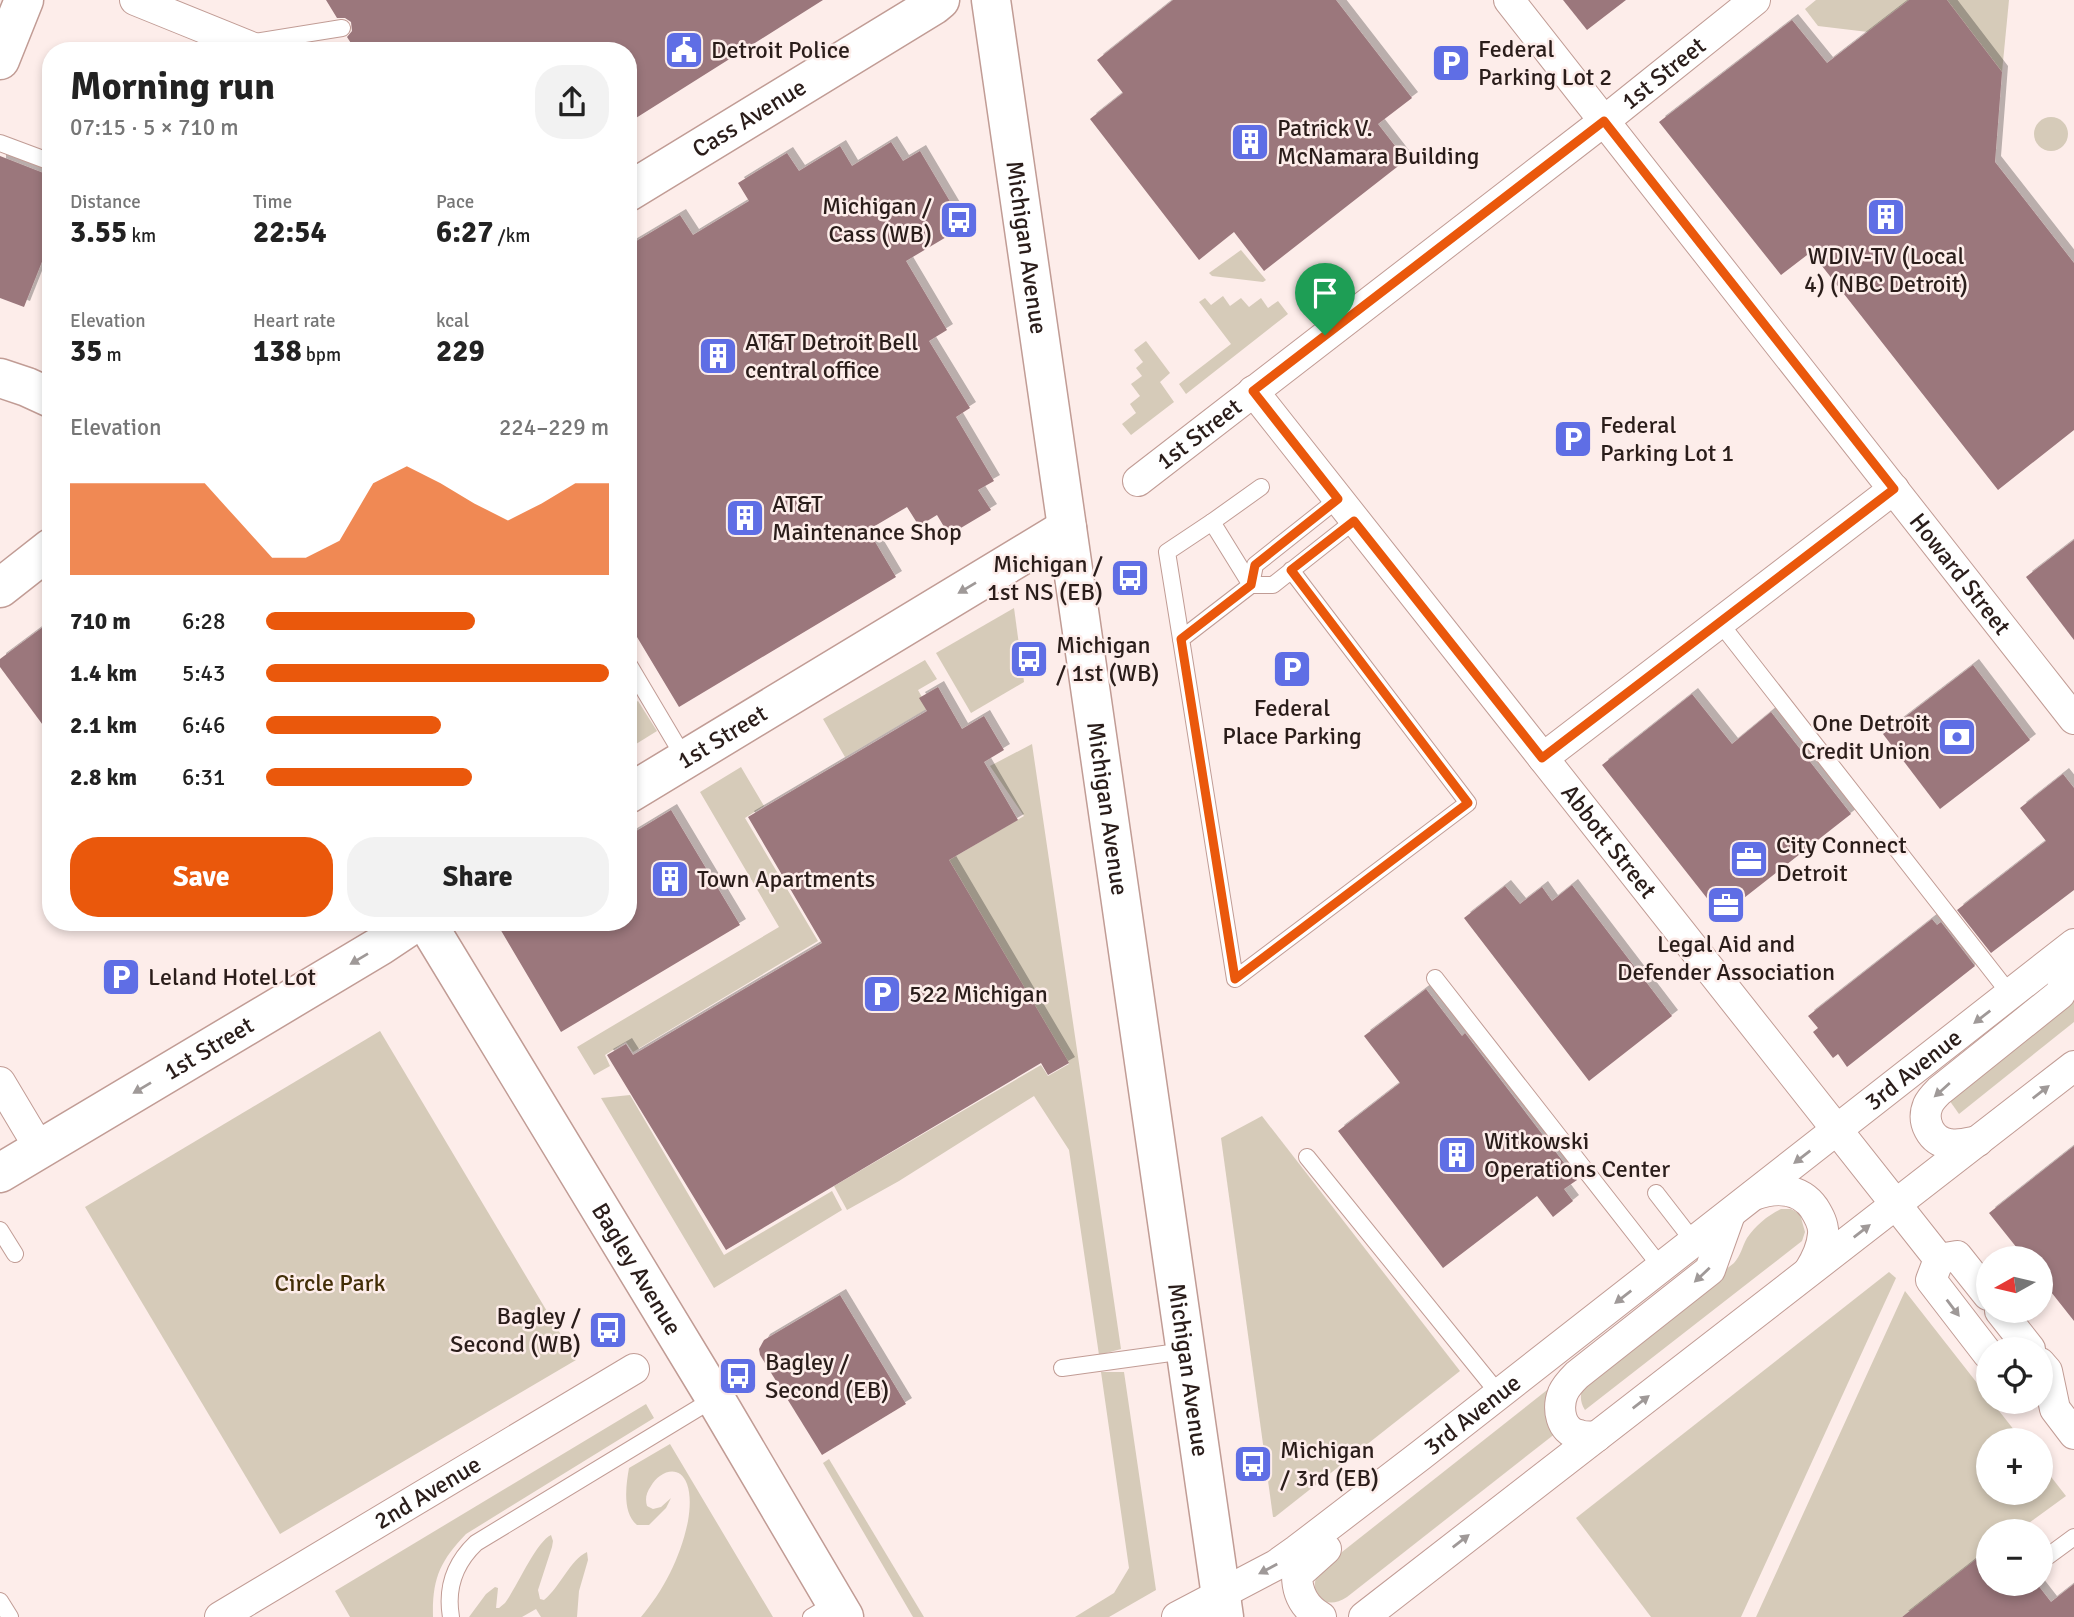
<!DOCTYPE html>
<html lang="en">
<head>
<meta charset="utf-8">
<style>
	:root { --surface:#fff; --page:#f2f2f2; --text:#222; --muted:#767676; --accent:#ea580c }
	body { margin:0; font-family:Signika,sans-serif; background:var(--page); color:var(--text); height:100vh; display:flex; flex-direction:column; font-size:26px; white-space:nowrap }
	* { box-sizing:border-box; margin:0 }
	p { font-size:23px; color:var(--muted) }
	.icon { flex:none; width:38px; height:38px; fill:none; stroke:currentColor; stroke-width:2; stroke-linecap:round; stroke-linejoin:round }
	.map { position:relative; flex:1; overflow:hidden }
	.drawer { position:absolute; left:42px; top:42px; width:595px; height:889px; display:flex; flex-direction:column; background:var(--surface); border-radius:28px; box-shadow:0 4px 10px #0003 }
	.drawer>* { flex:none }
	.needle { width:46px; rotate:262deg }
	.buttons { position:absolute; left:1976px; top:1246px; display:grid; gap:14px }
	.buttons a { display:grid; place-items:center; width:77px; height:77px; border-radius:50%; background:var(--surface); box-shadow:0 4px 10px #0003; font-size:35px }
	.pin { position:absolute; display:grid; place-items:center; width:60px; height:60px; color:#fff; margin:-72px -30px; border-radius:50% 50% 50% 0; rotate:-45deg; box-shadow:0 0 7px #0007 }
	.pin .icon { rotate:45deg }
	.round { display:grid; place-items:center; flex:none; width:74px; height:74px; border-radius:28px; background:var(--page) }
	.overview { display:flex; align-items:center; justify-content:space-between; height:119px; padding:0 28px }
	h1 { font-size:38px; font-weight:700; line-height:52px }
	.stats { display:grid; grid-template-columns:repeat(3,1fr); gap:10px; height:119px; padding:7px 28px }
	.stats div { display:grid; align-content:center }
	.stats b { font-size:30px; font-weight:700 }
	.stats small { font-size:19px; font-weight:400 }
	.stats p { font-size:19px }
	.chart { height:196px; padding:14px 28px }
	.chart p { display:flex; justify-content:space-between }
	.chart svg { width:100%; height:126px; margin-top:7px; fill:var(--accent); opacity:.7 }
	.cta { display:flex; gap:14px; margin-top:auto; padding:14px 28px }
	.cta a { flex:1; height:80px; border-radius:28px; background:var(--accent); color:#fff; font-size:28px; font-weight:700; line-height:80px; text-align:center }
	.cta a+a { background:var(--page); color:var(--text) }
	ul { padding:0 28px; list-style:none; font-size:23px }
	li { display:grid; grid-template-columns:112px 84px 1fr; align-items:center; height:52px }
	li i { height:18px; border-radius:9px; background:var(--accent) }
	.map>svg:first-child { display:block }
</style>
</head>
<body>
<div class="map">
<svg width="2074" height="1617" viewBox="0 0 2074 1617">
	<defs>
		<filter id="shadow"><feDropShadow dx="6" dy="-6" stdDeviation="0" flood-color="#0004"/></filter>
	</defs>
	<rect width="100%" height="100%" fill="#fdedea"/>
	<g fill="#d6cbb9">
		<polygon points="1816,0 1909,0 1868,32 1818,26 1805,9"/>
		<polygon points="1947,0 2009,0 2002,72"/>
		<circle cx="2051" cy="134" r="17"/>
		<polygon points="1241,250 1266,280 1263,282 1212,276 1209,273"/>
		<polygon points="1223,296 1230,306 1241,298 1249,307 1261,298 1268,308 1278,301 1288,314 1186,394 1179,384 1231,344 1199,302 1205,298 1211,305"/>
		<polygon points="1146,341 1170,373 1160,382 1174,402 1131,435 1122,424 1136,413 1130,404 1140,396 1131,384 1142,376 1136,368 1143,362 1134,350"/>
		<polygon points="1014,608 1024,682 971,713 936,653"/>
		<polygon points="925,660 937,679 918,690 928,708 845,757 823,719"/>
		<polygon points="638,701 657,731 628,749 628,707"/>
		<polygon points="1032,744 1121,1349 1099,1355 1069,1150 1034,1096 899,1181 847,1210 834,1186 1041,1065 1048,1076 1069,1064 949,860 1024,816 990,766"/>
		<polygon points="741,767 764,806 745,818 818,941 633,1052 626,1042 605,1055 610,1066 594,1075 577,1047 779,927 700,792"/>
		<polygon points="2074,996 2074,1022 1959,1114 1947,1097"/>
		<polygon points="380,1031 576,1360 280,1534 85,1207"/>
		<polygon points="630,1095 724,1255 832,1191 842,1210 714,1288 601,1098"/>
		<polygon points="1262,1116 1460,1371 1275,1517 1273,1517 1221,1138"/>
		<path d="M1781 1209H1791L1800 1214 1805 1232 1802 1241 1585 1410C1576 1396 1583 1384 1594 1373L1734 1263C1741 1255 1742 1247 1747 1238 1755 1226 1768 1215 1781 1209Z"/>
		<polygon points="1889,1272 1896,1278 1741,1617 1651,1617 1576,1518"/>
		<polygon points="1905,1291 1988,1397 1988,1402 1992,1402 2022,1440 1988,1440 1988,1493 2040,1493 2041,1464 2066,1496 2018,1531 1988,1531 1988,1553 1902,1617 1756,1617"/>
		<polygon points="1101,1372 1124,1372 1156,1590 1109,1617 1075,1617 1114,1593 1129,1568"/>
		<path d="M1561 1379 1556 1433 1347 1597C1322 1614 1303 1589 1323 1567Z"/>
		<path d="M646 1404 654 1418 466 1534C440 1561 432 1579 433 1617H350L335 1591Z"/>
		<path d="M670 1444 773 1617H641C664 1590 681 1556 688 1521 690 1509 691 1495 687 1484 679 1463 659 1472 651 1486 646 1493 645 1499 647 1506L653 1509 661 1507 671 1498 666 1508 649 1525H637C622 1513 626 1485 629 1468Z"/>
		<polygon points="829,1459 924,1617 913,1617 823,1463"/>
		<path d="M551 1535 553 1541 552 1547 538 1590 540 1599 544 1600C560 1587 570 1560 587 1552L588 1560 579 1591 577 1617H541L536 1609 522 1617H469L486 1594 495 1587 498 1588 496 1608H499L505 1603C517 1587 536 1542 551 1535Z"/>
	</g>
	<g fill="#9b777c" filter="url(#shadow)">
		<polygon points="326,0 823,0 628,123 628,51 356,51 347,37 352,31 351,22 345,18 337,18"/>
		<polygon points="1173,0 1336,0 1412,98 1378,124 1406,160 1264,271 1234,232 1199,260 1090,119 1123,93 1097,60"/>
		<polygon points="1563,0 1626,0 1587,30"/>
		<polygon points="1909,0 1947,0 2002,72 1995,162 2074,263 2074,430 1998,490 1811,252 1781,275 1659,122 1792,20 1827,63"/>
		<polygon points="891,142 903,161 920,151 958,215 941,225 948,236 906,261 947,330 929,341 970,408 956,417 994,481 978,490 991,510 949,535 937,515 919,526 907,507 868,530 896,577 679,707 628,622 628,246 680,215 693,235 749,201 738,183 787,153 799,171 840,146 852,166"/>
		<polygon points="0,156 51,176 51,239 24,307 0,298"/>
		<polygon points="2074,540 2074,640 2026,577"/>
		<polygon points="51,621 51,736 0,667 0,659"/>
		<polygon points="1973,665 2030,740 1940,809 1883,734"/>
		<polygon points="938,687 962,729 984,716 1004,750 984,762 1018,820 949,860 1069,1063 1048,1075 1041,1063 726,1250 607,1055 626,1044 633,1055 822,943 748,817 927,711 919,698"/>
		<polygon points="1692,694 1732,744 1771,712 1851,814 1721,916 1602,765"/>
		<polygon points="2063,774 2074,788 2074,890 1991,953 1957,910 2046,841 2020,808"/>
		<polygon points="671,810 740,925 561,1032 496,922 628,922 628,836"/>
		<polygon points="1572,885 1672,1016 1589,1081 1464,918 1505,886 1520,904 1542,887 1552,901"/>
		<polygon points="1932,919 1937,925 1941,922 1975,966 1847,1067 1838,1054 1833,1058 1813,1032 1818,1028 1808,1016"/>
		<polygon points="1426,989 1462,1036 1465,1033 1577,1180 1564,1189 1573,1201 1553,1217 1537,1196 1443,1268 1338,1131 1400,1083 1364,1036"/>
		<polygon points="2074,1146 2074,1321 2040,1278 2040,1258 2025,1258 1989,1213"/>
		<polygon points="840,1295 906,1404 822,1455 760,1355 759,1349 764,1340"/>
		<polygon points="1988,1550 1988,1584 2037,1584 2051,1602 2074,1584 2074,1617 1902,1617"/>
	</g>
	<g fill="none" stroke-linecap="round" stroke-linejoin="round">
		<g stroke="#c19c95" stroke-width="18">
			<g id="lane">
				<polyline points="248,43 342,28"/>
				<polyline points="0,143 51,162"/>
				<polyline points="1212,522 1261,487"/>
				<polyline points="1291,570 1468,803 1235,979 1181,639 1251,585 1273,585 1354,521"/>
				<polyline points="1251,585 1255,565 1338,499"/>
				<polyline points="1720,623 2010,994"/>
				<polyline points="1181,639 1167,552 1212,522 1251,585"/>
				<polyline points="628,663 685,759"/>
				<polyline points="1435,978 1661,1267"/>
				<polyline points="1307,1157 1499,1394"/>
				<polyline points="1656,1193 1694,1242"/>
				<polyline points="0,1230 15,1254"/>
				<polyline points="1062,1368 1185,1351"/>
				<polyline points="2040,1562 2074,1537"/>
				<polyline points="0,1601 10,1617"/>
				<path d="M451 1617C446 1588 455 1563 476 1543L715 1398"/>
				<polyline points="811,1617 836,1602"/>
			</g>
		</g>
		<g stroke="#c19c95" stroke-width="32">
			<g id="street">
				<polyline points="135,0 261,51"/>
				<path id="s1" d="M1509 0 2074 719"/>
				<path id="s2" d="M1253 391 1939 1259"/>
				<path id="s3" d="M1138 481 1604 121 1755 0"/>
				<polyline points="1543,758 1894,489"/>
				<polyline points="0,1082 40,1149"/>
				<path d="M1978 1141C1968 1143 1959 1146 1949 1144 1931 1141 1921 1122 1928 1105 1930 1100 1935 1095 1939 1091L2060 994 2074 958"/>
				<path d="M1754 1195C1776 1187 1800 1188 1814 1208 1819 1216 1824 1225 1823 1234 1822 1248 1816 1260 1809 1271"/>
				<polyline points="1939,1259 1931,1280 1988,1354"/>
				<polyline points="1939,1259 1957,1256 1988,1295"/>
				<polyline points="2000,1311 2030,1349"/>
				<polyline points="2040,1363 2047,1371 2055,1409 2074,1434"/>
				<path d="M1596 1437C1591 1436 1584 1437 1579 1435 1560 1431 1557 1408 1563 1393 1566 1386 1572 1380 1577 1375L1710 1270 1730 1214"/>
				<path id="s4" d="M220 1617 634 1369"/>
				<path id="s5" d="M1177 1617 1276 1565 1297 1550 1421 1455 2074 944"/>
				<path d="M1321 1617C1305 1608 1297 1594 1297 1575L1326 1549"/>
				<polyline points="1364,1617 2074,1066"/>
			</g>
		</g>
		<g stroke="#c19c95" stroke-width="41">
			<g id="secondary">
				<polyline points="0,60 24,0"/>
				<polyline points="0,378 27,387 51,398"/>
				<path id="s6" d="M628 794 1067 528"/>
				<path id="s7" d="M426 922 715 1398 844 1617"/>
				<path id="s8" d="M0 1173 380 946 416 922"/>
			</g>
		</g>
		<g stroke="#c19c95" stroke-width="41">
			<g id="primary">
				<path id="s9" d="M991 0 1224 1617"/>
				<path id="s10" d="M628 192 934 5 940 0"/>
				<polyline points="0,588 51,548"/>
			</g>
		</g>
		<use href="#lane" stroke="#fff" stroke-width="16"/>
		<use href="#street" stroke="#fff" stroke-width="30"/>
		<use href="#secondary" stroke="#fff" stroke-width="38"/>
		<use href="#primary" stroke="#fff" stroke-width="38"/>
	</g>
	<defs><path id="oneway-solid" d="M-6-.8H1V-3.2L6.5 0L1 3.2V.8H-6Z" transform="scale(1.75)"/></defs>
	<g fill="#9f9998">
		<use href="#oneway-solid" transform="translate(967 588) rotate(149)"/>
		<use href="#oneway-solid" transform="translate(359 959) rotate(149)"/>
		<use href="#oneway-solid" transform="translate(1982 1017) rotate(142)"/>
		<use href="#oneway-solid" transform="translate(142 1088) rotate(149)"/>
		<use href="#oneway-solid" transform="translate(1942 1090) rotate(138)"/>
		<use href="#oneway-solid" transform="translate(2041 1092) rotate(-38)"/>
		<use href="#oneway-solid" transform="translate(1802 1157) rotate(142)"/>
		<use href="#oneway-solid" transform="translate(1862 1231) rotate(-38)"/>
		<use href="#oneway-solid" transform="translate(1702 1275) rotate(137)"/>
		<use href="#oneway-solid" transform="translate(1623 1297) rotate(142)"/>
		<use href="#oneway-solid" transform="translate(1953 1308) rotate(53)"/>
		<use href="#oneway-solid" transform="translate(1641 1402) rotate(-38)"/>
		<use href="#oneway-solid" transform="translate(1461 1541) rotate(-38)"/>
		<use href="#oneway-solid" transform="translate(1268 1569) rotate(152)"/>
	</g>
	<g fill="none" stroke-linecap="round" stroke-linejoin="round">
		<g stroke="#fff" stroke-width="14">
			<polygon id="route" points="1604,121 1894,489 1542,758 1354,521 1291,570 1468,803 1235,979 1181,639 1251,585 1255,565 1338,499 1253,391"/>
		</g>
		<use href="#route" stroke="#ea580c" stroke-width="9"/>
	</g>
	<defs>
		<g id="civic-square" transform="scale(2.0125)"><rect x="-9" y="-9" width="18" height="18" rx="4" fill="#5f6ee5" stroke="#fdedea"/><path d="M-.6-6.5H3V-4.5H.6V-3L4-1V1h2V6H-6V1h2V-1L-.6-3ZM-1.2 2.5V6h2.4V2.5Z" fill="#fff"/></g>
		<g id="parking-square" transform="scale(2.0125)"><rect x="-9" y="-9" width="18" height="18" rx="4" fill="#5f6ee5" stroke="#fdedea"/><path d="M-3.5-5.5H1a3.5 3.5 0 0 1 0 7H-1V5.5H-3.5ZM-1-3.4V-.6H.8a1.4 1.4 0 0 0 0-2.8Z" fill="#fff"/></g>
		<g id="building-square" transform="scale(2.0125)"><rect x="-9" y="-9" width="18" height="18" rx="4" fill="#5f6ee5" stroke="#fdedea"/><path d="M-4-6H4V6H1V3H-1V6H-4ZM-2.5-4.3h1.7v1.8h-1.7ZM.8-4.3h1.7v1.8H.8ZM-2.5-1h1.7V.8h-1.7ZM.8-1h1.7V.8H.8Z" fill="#fff"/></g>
		<g id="bus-square" transform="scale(2.0125)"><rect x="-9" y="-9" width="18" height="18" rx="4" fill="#5f6ee5" stroke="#fdedea"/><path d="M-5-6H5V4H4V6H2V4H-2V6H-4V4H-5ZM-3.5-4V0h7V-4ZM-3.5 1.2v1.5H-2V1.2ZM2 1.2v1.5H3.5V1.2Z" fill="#fff"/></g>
		<g id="bank-square" transform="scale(2.0125)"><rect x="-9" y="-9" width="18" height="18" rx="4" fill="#5f6ee5" stroke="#fdedea"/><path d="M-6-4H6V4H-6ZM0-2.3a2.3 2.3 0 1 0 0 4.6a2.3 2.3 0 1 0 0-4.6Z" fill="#fff"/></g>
		<g id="office-square" transform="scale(2.0125)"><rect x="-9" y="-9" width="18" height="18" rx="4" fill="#5f6ee5" stroke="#fdedea"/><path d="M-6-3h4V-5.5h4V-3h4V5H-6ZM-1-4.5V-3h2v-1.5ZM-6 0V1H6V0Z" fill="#fff"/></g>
	</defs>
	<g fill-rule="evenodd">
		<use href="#civic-square" x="684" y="50"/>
		<use href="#parking-square" x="1451" y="63"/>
		<use href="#building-square" x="1250" y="142"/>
		<use href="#building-square" x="1886" y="217"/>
		<use href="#bus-square" x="959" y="220"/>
		<use href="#building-square" x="718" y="356"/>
		<use href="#parking-square" x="1573" y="439"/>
		<use href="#building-square" x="745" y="518"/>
		<use href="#bus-square" x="1130" y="578"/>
		<use href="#bus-square" x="1029" y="659"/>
		<use href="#parking-square" x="1292" y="669"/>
		<use href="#bank-square" x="1957" y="737"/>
		<use href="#office-square" x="1749" y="859"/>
		<use href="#building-square" x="670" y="879"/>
		<use href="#office-square" x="1726" y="905"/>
		<use href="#parking-square" x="121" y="977"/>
		<use href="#parking-square" x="882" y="994"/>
		<use href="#building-square" x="1457" y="1155"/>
		<use href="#bus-square" x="608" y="1330"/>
		<use href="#bus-square" x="738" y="1376"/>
		<use href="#bus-square" x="1253" y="1464"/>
	</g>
	<g text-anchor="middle" stroke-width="5" stroke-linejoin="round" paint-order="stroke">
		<g font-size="24" fill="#2a1d1a" stroke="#fdedea" text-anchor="start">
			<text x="1478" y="57">Federal<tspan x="1478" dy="28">Parking Lot 2</tspan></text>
			<text x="711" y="58">Detroit Police</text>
			<text x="1277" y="136">Patrick V.<tspan x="1277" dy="28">McNamara Building</tspan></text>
			<text x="932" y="214" text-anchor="end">Michigan /<tspan x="932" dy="28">Cass (WB)</tspan></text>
			<text x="1886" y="264" text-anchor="middle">WDIV-TV (Local<tspan x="1886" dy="28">4) (NBC Detroit)</tspan></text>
			<text x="745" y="350">AT&amp;T Detroit Bell<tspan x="745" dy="28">central office</tspan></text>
			<text x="1600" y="433">Federal<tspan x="1600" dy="28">Parking Lot 1</tspan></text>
			<text x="772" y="512">AT&amp;T<tspan x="772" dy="28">Maintenance Shop</tspan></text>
			<text x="1103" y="572" text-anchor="end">Michigan /<tspan x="1103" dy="28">1st NS (EB)</tspan></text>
			<text x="1056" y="653">Michigan<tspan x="1056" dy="28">/ 1st (WB)</tspan></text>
			<text x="1292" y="716" text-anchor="middle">Federal<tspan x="1292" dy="28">Place Parking</tspan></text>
			<text x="1930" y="731" text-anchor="end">One Detroit<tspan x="1930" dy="28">Credit Union</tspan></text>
			<text x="1776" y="853">City Connect<tspan x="1776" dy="28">Detroit</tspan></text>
			<text x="697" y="887">Town Apartments</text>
			<text x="1726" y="952" text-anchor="middle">Legal Aid and<tspan x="1726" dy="28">Defender Association</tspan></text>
			<text x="148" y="985">Leland Hotel Lot</text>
			<text x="909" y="1002">522 Michigan</text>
			<text x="1484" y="1149">Witkowski<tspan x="1484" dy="28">Operations Center</tspan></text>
			<text x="581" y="1324" text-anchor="end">Bagley /<tspan x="581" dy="28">Second (WB)</tspan></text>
			<text x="765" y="1370">Bagley /<tspan x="765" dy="28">Second (EB)</tspan></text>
			<text x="1280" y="1458">Michigan<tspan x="1280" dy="28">/ 3rd (EB)</tspan></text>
		</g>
		<g font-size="24" fill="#2a1d1a" stroke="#fdedea">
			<text dy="8" stroke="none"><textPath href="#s3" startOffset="665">1st Street</textPath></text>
			<text dy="8" stroke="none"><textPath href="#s10" startOffset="142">Cass Avenue</textPath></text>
			<text dy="8" stroke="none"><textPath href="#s9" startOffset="250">Michigan Avenue</textPath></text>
			<text dy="8" stroke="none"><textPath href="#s3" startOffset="77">1st Street</textPath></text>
			<text dy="8" stroke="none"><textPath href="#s1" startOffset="730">Howard Street</textPath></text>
			<text dy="8" stroke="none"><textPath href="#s6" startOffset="110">1st Street</textPath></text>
			<text dy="8" stroke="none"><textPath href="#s9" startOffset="817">Michigan Avenue</textPath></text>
			<text dy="8" stroke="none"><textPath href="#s2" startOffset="574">Abbott Street</textPath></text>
			<text dy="8" stroke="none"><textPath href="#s8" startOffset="243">1st Street</textPath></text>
			<text dy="8" stroke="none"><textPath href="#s5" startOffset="919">3rd Avenue</textPath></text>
			<text dy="8" stroke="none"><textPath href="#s7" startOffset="406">Bagley Avenue</textPath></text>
			<text dy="8" stroke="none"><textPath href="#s9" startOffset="1384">Michigan Avenue</textPath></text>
			<text dy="8" stroke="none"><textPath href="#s5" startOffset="359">3rd Avenue</textPath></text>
			<text dy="8" stroke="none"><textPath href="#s4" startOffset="242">2nd Avenue</textPath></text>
		</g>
		<g font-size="24" fill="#422e07" stroke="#fdedea">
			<text x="330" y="1291">Circle Park</text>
		</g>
	</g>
</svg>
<div class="buttons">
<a><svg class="needle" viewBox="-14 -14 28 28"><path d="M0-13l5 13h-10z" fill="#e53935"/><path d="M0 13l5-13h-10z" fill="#767676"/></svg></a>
<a><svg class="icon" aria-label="locate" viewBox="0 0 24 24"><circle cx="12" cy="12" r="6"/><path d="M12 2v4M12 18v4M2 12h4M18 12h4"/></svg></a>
<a>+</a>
<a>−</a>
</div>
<div class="pin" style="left:1325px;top:335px;background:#1e9e55"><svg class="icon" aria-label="arrive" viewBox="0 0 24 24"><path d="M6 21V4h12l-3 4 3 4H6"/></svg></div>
<section class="drawer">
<div class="overview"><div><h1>Morning run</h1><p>07:15 · 5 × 710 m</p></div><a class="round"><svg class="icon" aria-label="share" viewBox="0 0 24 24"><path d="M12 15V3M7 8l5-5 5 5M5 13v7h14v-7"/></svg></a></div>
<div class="stats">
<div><p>Distance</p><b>3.55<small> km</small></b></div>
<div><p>Time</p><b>22:54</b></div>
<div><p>Pace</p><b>6:27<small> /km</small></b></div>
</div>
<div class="stats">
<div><p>Elevation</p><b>35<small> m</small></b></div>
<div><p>Heart rate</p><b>138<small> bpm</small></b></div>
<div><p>kcal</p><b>229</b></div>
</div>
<div class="chart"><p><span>Elevation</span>224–229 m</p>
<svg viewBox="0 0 160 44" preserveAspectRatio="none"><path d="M0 44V12L10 12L20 12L30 12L40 12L50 25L60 38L70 38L80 32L90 12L100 6L110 12L120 19L130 25L140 19L150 12L160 12V44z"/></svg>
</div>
<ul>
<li><b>710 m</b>6:28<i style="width:61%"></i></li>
<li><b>1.4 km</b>5:43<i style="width:100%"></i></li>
<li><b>2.1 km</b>6:46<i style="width:51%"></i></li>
<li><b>2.8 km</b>6:31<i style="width:60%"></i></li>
</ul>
<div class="cta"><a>Save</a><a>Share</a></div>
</section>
</div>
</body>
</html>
